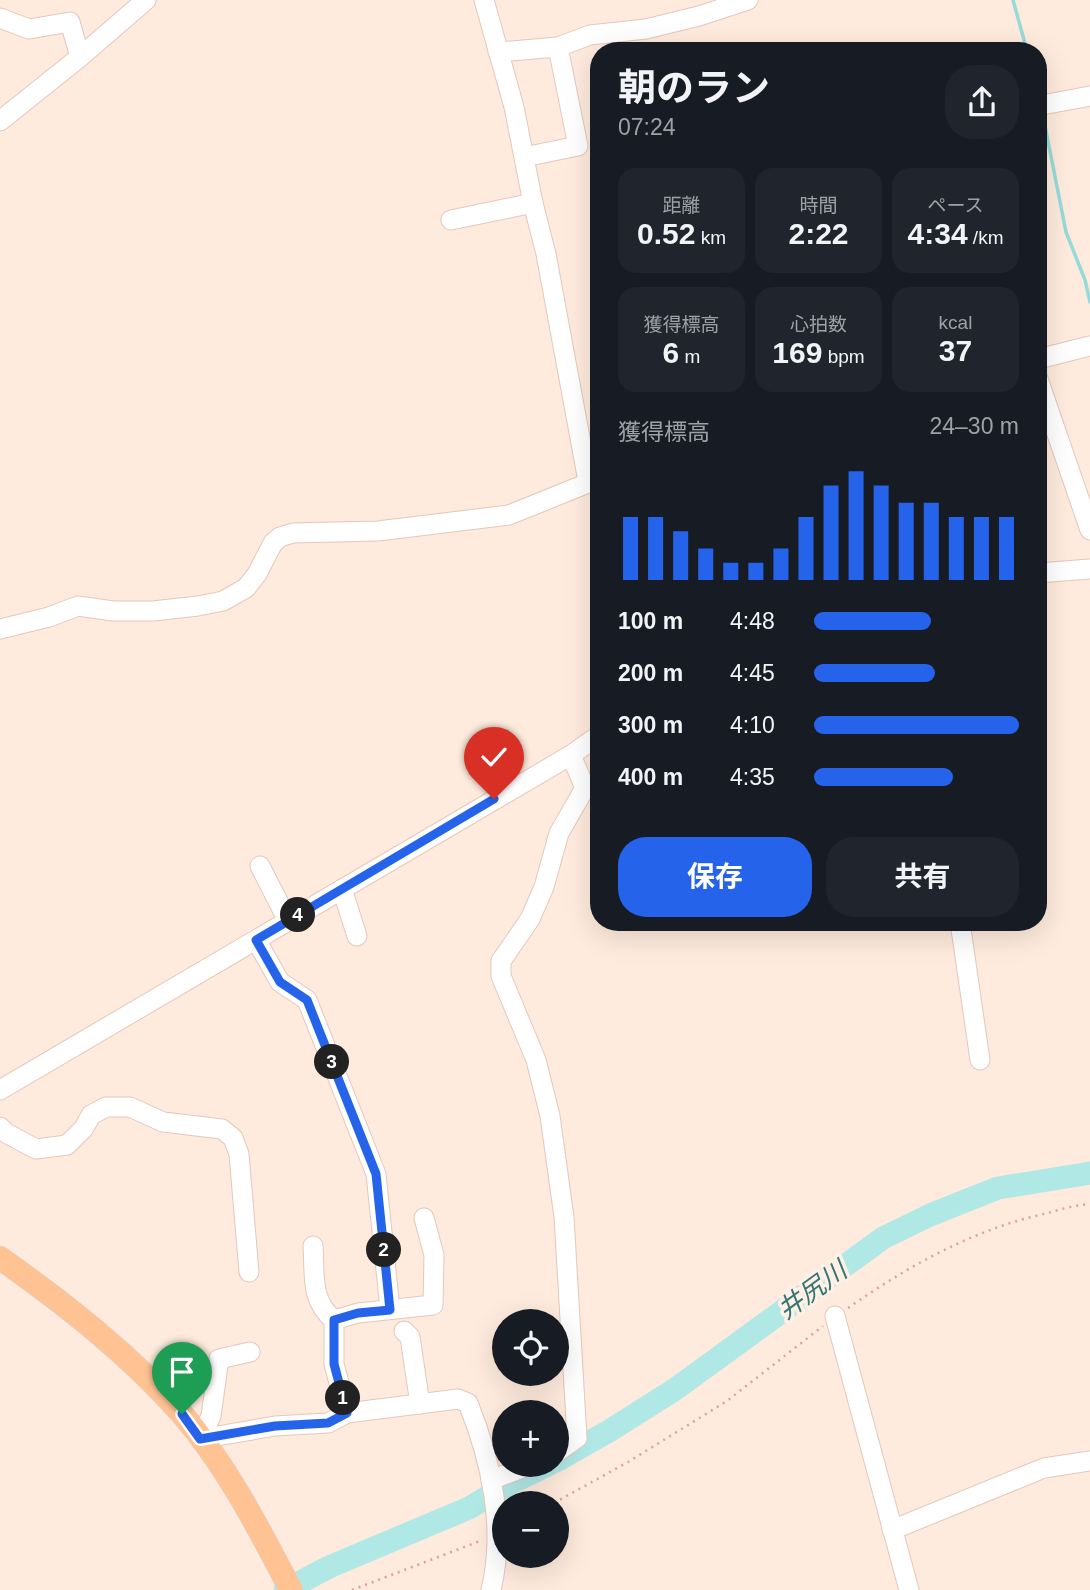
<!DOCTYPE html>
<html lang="ja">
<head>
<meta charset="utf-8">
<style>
	:root { --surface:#171b24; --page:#20242c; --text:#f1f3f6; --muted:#9ea1a6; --accent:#2563eb }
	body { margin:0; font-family:Helvetica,"Noto Sans JP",sans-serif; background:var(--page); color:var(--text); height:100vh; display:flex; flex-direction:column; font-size:26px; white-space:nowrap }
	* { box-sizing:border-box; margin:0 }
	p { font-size:23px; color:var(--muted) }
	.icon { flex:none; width:38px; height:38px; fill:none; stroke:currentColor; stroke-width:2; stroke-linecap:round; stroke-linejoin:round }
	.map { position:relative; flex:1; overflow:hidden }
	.drawer { position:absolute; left:590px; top:42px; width:457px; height:889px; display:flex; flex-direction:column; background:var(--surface); border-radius:28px; box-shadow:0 7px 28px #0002 }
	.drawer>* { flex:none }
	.fabs { position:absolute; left:492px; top:1309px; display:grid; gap:14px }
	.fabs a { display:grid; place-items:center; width:77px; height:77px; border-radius:50%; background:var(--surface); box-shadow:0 7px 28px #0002; font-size:35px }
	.pin { position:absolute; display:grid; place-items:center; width:60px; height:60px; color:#fff; margin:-72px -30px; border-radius:50% 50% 50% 0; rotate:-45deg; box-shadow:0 0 7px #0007 }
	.pin .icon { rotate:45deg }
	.km { position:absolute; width:35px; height:35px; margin:-18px; border-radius:50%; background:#222; color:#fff; font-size:19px; line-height:35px; text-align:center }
	.round { display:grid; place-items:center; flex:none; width:74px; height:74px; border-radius:28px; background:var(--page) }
	.headline { display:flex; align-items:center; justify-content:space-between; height:119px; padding:0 28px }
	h1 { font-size:38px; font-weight:700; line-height:52px }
	.stats { display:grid; grid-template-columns:repeat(3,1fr); gap:10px; height:119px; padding:7px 28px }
	.stats div { display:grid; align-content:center; border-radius:18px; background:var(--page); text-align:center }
	.stats b { font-size:30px; font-weight:700 }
	.stats small { font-size:19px; font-weight:400 }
	.stats p { font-size:19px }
	.chart { height:196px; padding:14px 28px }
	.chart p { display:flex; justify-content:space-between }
	.chart svg { width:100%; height:126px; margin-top:7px; stroke:var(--accent); stroke-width:6 }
	.button { display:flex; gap:14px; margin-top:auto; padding:14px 28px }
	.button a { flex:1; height:80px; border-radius:28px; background:var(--accent); color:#fff; font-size:28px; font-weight:700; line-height:80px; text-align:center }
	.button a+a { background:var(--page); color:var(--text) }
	ul { padding:0 28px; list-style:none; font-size:23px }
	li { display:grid; grid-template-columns:112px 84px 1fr; align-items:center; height:52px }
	li i { height:18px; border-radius:9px; background:var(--accent) }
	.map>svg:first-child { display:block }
</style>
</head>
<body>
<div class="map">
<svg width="1090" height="1590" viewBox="0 0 1090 1590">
	<rect width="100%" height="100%" fill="#feebdd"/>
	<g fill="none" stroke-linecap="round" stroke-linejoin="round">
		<g stroke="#96dbd9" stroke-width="3.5">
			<polyline points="1013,0 1027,51"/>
			<polyline points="1042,111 1066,232 1085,280 1090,302"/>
		</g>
		<g stroke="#b0e8e6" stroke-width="23">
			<polyline points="556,1461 609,1431 674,1390 883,1238 930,1215 998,1188 1090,1173"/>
			<polyline points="285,1590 329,1567 469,1508 509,1484 548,1465"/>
		</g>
		<g stroke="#e4c7bb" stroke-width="21">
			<g id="minor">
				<polyline points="484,0 514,107 533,203 546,254 588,481"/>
				<polyline points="0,18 29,29 70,22 80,57"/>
				<polyline points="498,52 558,47 590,35 646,29 699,16 748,0"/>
				<polyline points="1042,105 1090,96"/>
				<polyline points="0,121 80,57 146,0"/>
				<polyline points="524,157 578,146 558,47"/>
				<polyline points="451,220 533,203"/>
				<polyline points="1038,359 1090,346"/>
				<polyline points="1038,379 1090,530"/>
				<polyline points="1038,573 1090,569"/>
				<polyline points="0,629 49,617 78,606 113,611 153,611 198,606 223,601 246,588 257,574 273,543 280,537 293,533 378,531 509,515 598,479"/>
				<polyline points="260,866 288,921"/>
				<polyline points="342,889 357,936"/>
				<polyline points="960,922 980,1060"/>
				<polyline points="256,940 280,982 307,1000 376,1174 390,1309"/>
				<polyline points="0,1090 571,755 598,736"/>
				<polyline points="0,1127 6,1133 36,1149 67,1145 84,1128 91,1115 106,1107 130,1107 163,1122 222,1129 233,1138 239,1154 249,1272"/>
				<path d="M313 1246C315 1274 310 1301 334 1320"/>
				<polyline points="835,1316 909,1590"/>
				<polyline points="404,1331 410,1337 420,1404"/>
				<polyline points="347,1413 334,1364 334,1320 358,1313 433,1305 434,1255 424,1218"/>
				<path d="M200 1439 275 1426 328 1423 347 1413 458 1399 468 1403C491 1460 506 1528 491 1590"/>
				<polyline points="200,1439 211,1416 219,1359 250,1352"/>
				<polyline points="556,1453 577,1438 564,1217 550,1116 536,1060 501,976 501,961 530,919 544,887 559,833 585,788 571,755"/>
				<polyline points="491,1480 530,1465"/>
				<polyline points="892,1530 1044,1468 1090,1461"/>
			</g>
		</g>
		<g stroke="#dbd0ce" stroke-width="24">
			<path id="major" d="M0 1258C65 1304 129 1354 182 1414 227 1466 259 1529 291 1590"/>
		</g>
		<g stroke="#daa496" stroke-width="2.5" stroke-dasharray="2 5" stroke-linecap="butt">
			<path d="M848 1308C910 1265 974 1229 1048 1213 1061 1209 1076 1205 1090 1204"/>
			<polyline points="554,1503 628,1462 727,1401 823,1326"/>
			<polyline points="352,1590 480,1541"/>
		</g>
		<use href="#minor" stroke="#fff" stroke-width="19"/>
		<use href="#major" stroke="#ffc393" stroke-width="23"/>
	</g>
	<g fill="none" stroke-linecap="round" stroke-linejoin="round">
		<g stroke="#fff" stroke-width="14">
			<polyline id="route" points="182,1414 200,1439 275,1426 328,1423 347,1413 334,1364 334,1320 358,1313 390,1310 376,1174 307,1000 280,982 256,940 494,799"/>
		</g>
		<use href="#route" stroke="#2563eb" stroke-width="9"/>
	</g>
	<g text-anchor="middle" stroke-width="7" stroke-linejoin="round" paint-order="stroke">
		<g font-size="26" font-style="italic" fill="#357574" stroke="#fff0e5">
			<text transform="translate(812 1290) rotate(-36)" y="9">井尻川</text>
		</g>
	</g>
</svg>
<div class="fabs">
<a><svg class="icon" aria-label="locate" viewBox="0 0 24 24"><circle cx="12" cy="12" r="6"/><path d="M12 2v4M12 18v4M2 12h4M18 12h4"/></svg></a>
<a>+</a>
<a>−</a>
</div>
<div class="pin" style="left:182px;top:1414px;background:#1e9e55"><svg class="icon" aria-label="arrive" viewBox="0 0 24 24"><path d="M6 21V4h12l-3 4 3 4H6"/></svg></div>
<div class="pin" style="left:494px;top:799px;background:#d93025"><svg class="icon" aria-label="check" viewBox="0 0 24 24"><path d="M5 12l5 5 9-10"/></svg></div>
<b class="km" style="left:343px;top:1398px">1</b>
<b class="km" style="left:384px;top:1250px">2</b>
<b class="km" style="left:332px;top:1062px">3</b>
<b class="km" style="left:298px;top:915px">4</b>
<section class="drawer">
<div class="headline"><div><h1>朝のラン</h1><p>07:24</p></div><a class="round"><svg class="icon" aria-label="share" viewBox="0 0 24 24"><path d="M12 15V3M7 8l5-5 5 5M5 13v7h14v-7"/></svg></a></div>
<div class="stats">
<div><p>距離</p><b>0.52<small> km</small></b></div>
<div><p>時間</p><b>2:22</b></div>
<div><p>ペース</p><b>4:34<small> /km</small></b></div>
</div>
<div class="stats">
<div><p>獲得標高</p><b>6<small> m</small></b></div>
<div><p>心拍数</p><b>169<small> bpm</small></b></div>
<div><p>kcal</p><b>37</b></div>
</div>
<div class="chart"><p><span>獲得標高</span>24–30 m</p>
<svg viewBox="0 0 160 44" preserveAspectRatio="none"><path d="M5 44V22M15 44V22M25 44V27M35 44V33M45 44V38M55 44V38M65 44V33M75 44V22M85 44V11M95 44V6M105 44V11M115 44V17M125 44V17M135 44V22M145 44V22M155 44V22"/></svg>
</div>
<ul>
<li><b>100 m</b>4:48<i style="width:57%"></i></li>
<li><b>200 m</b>4:45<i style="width:59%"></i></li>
<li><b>300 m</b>4:10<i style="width:100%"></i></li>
<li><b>400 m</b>4:35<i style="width:68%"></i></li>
</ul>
<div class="button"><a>保存</a><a>共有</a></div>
</section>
</div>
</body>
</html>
